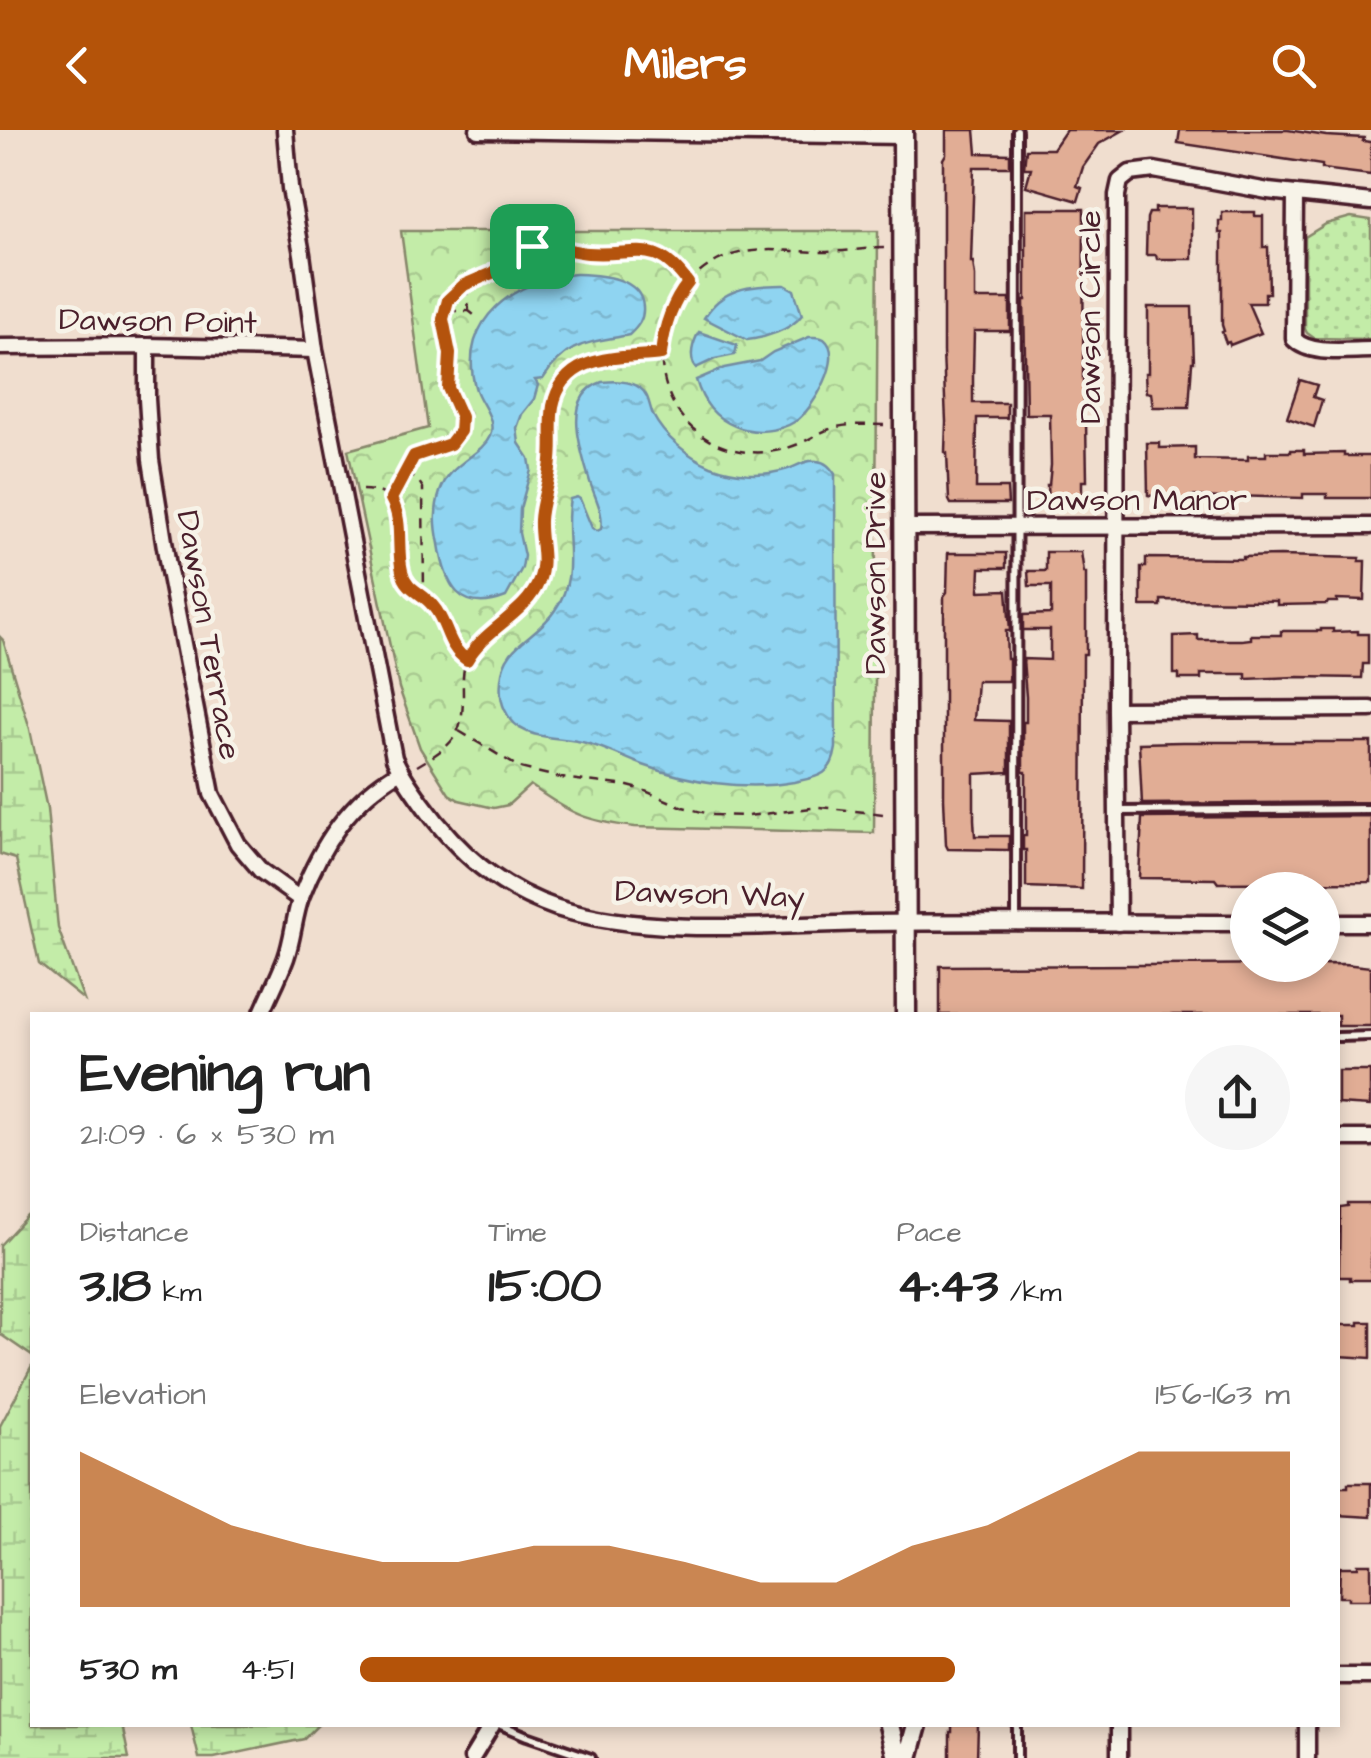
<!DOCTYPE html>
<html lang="en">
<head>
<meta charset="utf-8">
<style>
	:root { --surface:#fff; --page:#f6f6f6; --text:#222; --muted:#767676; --accent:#b45309 }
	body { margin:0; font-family:"Architects Daughter",sans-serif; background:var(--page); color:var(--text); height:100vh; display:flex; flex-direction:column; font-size:38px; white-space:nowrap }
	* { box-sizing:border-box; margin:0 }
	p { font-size:32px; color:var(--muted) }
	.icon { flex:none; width:55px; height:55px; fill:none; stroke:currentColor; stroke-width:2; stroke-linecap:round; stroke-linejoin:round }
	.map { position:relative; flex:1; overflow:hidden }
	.panel { position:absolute; left:30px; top:882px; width:1310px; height:715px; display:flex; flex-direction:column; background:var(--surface); border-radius:0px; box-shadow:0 5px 15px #0003 }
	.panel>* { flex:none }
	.tools { position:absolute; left:1230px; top:742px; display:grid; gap:20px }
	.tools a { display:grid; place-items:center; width:110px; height:110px; border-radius:50%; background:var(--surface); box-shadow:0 5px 15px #0003; font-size:50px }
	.pin { position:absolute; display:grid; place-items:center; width:85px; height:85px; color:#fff; margin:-42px; border-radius:20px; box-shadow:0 5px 15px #0006 }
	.round { display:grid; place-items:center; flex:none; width:105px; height:105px; border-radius:52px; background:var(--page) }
	.summary { display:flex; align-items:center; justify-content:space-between; height:170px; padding:0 50px }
	h1 { font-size:55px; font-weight:700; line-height:75px }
	.metrics { display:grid; grid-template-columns:repeat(3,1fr); gap:15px; height:170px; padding:10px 50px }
	.metrics div { display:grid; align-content:center }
	.metrics b { font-size:50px; font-weight:700 }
	.metrics small { font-size:28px; font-weight:400 }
	.metrics p { font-size:28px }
	.chart { height:280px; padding:20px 50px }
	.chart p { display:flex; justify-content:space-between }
	.chart svg { width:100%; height:180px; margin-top:10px; fill:var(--accent); opacity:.7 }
	ul { padding:0 50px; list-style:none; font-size:32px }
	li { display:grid; grid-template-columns:160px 120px 1fr; align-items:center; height:75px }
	li i { height:25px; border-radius:12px; background:var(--accent) }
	header { display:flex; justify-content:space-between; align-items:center; height:130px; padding:0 50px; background:var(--accent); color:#fff; font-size:45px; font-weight:700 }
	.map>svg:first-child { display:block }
</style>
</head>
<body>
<header><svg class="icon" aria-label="back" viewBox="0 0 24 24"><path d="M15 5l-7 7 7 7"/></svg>Milers<svg class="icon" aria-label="search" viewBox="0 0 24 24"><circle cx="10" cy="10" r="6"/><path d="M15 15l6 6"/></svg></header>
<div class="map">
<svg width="1371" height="1628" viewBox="0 0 1371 1628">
	<defs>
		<pattern id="grass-dots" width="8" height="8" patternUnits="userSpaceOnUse" patternTransform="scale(2.5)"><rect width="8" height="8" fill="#c3eca8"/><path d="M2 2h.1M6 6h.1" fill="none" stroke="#a9ca91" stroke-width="1.8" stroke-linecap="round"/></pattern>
		<pattern id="wetland-marsh" width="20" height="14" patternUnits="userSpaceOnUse" patternTransform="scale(2.5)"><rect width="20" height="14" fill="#c3eca8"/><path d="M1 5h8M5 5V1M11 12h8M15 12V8" fill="none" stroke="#a9ca91"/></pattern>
		<pattern id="park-crowns" width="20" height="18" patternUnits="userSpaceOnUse" patternTransform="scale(2.5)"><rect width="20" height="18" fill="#c3eca8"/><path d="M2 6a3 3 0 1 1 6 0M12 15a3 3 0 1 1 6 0" fill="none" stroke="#a9ca91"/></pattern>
		<pattern id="water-ripples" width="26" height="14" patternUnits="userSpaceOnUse" patternTransform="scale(2.5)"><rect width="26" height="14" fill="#8fd4f1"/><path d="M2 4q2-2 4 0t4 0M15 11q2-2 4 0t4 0" fill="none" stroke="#7db6cf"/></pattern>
	</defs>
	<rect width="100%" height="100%" fill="#f0decf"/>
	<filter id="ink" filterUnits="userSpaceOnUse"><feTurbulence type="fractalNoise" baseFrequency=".01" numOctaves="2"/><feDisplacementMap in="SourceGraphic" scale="20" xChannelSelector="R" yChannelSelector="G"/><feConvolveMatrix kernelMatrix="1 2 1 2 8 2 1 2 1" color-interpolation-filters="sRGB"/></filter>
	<g filter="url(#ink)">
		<polygon fill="url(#grass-dots)" stroke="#86866a" stroke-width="2.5" points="1351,87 1371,90 1371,209 1314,208 1307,203 1305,199 1305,107 1326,94"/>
		<g fill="url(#wetland-marsh)" stroke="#86866a" stroke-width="2.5">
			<polygon points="0,507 3,510 30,599 47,679 58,798 84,870 39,834 16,729 0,724"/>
			<polygon points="27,1086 32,1088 32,1226 0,1204 0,1115"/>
			<polygon points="32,1236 32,1595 122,1595 129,1628 0,1628 0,1296"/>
			<polygon points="191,1595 318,1595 304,1609 214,1628 199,1628"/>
		</g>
		<path fill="url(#park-crowns)" stroke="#86866a" stroke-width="2.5" d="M401 101H878L874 703 635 697C585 691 571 684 530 655L508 675 494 678 459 670 449 664 420 618 399 558 348 320 428 298Z"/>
		<g fill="url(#water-ripples)" stroke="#738ca2" stroke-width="2.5">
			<path d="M576 144C599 145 641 146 643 177 644 189 638 197 629 205 589 213 567 211 543 249L535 250 538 255 534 269 522 284 517 298 519 313 529 328 531 340 520 379 519 403 524 426 522 438 506 467C459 485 445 454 439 414 435 395 434 380 440 362 450 332 481 326 490 306 497 288 479 273 475 257 457 189 516 149 576 144Z"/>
			<path d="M785 155 794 160 802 185C791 200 765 208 747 210L704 188C723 156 751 156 785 155Z"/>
			<path d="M699 202 737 215 735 225 715 229 696 238C688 228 693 212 699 202Z"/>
			<path d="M809 207C815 207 819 206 824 209 846 226 812 280 796 291 779 302 753 304 735 296 714 288 702 271 696 250L724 238 760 231 773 222Z"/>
			<path d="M602 252C614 251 629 250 640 258 649 264 649 276 653 285 664 307 689 327 711 336 735 345 763 347 788 339 797 336 807 329 817 331 826 332 830 337 835 344L836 618C832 646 818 647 794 652 744 661 690 652 643 635 624 628 606 618 586 613 557 605 520 613 505 580 500 570 500 560 501 550 504 513 537 508 555 480 581 443 562 409 570 369L577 367 580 369 592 398 597 401 601 399C604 382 595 368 590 352 581 321 561 266 602 252Z"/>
		</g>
		<g fill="#e1ad95" stroke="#4a1f2b" stroke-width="2.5">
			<polygon points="946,0 975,0 977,23 1010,24 1010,37 974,37 971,132 973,132 975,146 975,169 1010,169 1010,201 974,201 973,244 973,273 1007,273 1007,288 977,288 976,358 1007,358 1008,374 951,374 949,370 947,323 945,322 946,292 943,222 943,29 946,24"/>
			<polygon points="1066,0 1124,0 1099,14 1083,37 1077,56 1082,58 1078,71 1026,56 1031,38 1024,38 1026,19 1053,19"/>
			<polygon points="1180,0 1288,0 1326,6 1364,8 1363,11 1371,12 1371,45 1322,39 1322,35 1178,13"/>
			<polygon points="1155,78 1192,78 1192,129 1157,129 1156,125 1146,125 1147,88 1149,83 1155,83"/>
			<polygon points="1026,79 1084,79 1083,248 1084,291 1086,291 1087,351 1082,351 1082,372 1048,372 1047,355 1049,355 1051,335 1050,284 1026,284 1024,170 1026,170"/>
			<polygon points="1222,82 1255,82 1255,86 1263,86 1263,117 1268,117 1269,163 1265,163 1265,173 1248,173 1261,203 1230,215 1229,212 1226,213 1222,202 1224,201 1222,195 1222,103 1219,103 1219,91 1222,91"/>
			<polygon points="1148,177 1192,177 1194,232 1192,232 1189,277 1153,277 1151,263 1146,262 1145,243 1148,243"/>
			<polygon points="1300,250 1317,255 1313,267 1322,270 1314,297 1287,288"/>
			<polygon points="1147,313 1160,313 1160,318 1195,317 1195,329 1248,330 1248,326 1266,326 1266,322 1291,322 1291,320 1304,320 1304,324 1344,323 1344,326 1371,326 1371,368 1327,368 1327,364 1303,364 1303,368 1234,366 1234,369 1192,366 1192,371 1157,371 1157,367 1148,365"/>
			<polygon points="1046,422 1081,422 1084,443 1086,443 1086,524 1083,524 1082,759 1026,757 1026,720 1023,720 1023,706 1026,706 1026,642 1023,642 1023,592 1026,592 1026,567 1023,529 1050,530 1050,500 1023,500 1023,485 1051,484 1051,456 1029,456 1028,441 1046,441"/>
			<polygon points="948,423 1006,423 1006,438 980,438 979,461 1007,460 1010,501 1006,501 1007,529 1009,529 1009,551 977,551 974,590 1009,591 1009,642 974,644 974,689 975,706 1009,706 1009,720 948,719 946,715 944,668 944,466 947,462"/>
			<polygon points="1280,426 1360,428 1359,431 1365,431 1364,470 1337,469 1337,472 1328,472 1327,474 1277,475 1277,471 1161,470 1161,476 1141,476 1141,437 1146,437 1146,428 1243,429 1243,427"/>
			<polygon points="1321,499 1333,499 1333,502 1358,501 1358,504 1368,504 1368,534 1363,534 1362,548 1297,547 1246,549 1246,544 1201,544 1201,549 1179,549 1179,544 1174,544 1174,506 1198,505 1198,510 1242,510 1251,509 1251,505 1281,505 1281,501 1321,501"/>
			<polygon points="1182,612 1371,612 1371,672 1142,674 1139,613"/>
			<polygon points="1371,686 1371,752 1218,753 1215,749 1139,748 1142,688"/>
			<polygon points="1344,834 1371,837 1371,896 1338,896 1338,885 940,885 940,836"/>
			<polygon points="1338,941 1370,941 1370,976 1338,974"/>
			<polygon points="1348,1074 1371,1074 1371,1150 1350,1150 1350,1147 1339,1147 1340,1078 1348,1077"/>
			<polygon points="1359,1192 1371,1192 1371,1228 1339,1226 1339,1195 1359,1195"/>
			<polygon points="1348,1353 1371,1353 1371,1387 1338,1385 1339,1357 1348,1357"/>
			<polygon points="1358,1434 1371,1434 1371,1470 1348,1470 1348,1467 1339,1467 1340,1437 1358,1437"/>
			<polygon points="952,1595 978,1595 977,1628 950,1628 950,1602 952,1602"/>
		</g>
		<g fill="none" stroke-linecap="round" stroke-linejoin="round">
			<g stroke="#4a1f2b" stroke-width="14">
				<g id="service">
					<polyline points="1118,681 1371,679"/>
					<polyline points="1016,793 1017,0"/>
					<polyline points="1338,907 1371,906"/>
					<polyline points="501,1595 527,1606 591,1628"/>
					<polyline points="1017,1595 1017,1628"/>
				</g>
			</g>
			<g stroke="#4a1f2b" stroke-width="21">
				<g id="minor">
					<path d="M285 0 290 58 302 124 315 220 394 628C401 644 411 658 422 673 458 723 498 758 557 778 649 807 770 795 867 793 994 791 1121 793 1248 793"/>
					<polyline points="478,0 903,6"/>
					<path d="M1295 64 1294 209C1310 226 1348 220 1371 220"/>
					<polyline points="1371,72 1268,61 1154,40 1130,43 1120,51 1117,65 1116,580 1371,579"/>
					<polyline points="147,216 147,269 151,330 168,436 212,664 238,714 261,741 300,769"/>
					<polyline points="0,217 147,216 315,220"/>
					<polyline points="903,397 1371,396"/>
					<polyline points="1116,580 1118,793"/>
					<polyline points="1322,793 1371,793"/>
					<path d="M261 885C269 866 279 847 286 828 293 808 294 787 301 767 321 715 350 670 399 642"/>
					<polyline points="1338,1008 1371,1008"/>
					<polyline points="1338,1546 1371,1546"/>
					<polyline points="472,1628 492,1595"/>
					<polyline points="1119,1628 1119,1595"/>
					<polyline points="1307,1628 1307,1595"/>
				</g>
			</g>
			<g stroke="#4a1f2b" stroke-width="25">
				<g id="tertiary">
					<polyline points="903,0 906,885"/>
					<polyline points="889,1595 897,1628"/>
					<polyline points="908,1628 917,1595"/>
				</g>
			</g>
			<g stroke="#4a1f2b" stroke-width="2.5" stroke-dasharray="10 8" stroke-linecap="butt">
				<polyline points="466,155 469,180"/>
				<polyline points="447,181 469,181 478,188"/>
				<path d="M884 295C866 295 848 293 830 299 820 302 812 308 803 312 782 322 758 325 735 320 643 299 638 172 717 131 750 114 787 122 823 122 843 122 864 118 884 118"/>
				<polyline points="405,344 417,349 423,358 424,466"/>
				<path d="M362 360C419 360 390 416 404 448 411 463 429 467 437 482 448 498 448 517 465 529"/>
				<path d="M391 369 414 326C429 318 453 320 460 302 466 287 452 274 449 259 446 247 451 234 449 221 446 196 435 169 465 155 475 150 484 147 493 142 508 132 520 117 539 116 559 114 579 124 599 124 641 123 658 111 687 151"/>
				<polyline points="459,601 520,638 561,648 628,656 643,660 683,677 713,685 747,686 819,677 884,684"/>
				<path d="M417 636C452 615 463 608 463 565 463 555 462 544 465 535 477 497 525 487 539 450 548 429 539 411 540 390 541 369 550 350 552 330 553 312 550 294 553 276 563 222 618 229 659 224"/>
			</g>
			<use href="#service" stroke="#f7f3e8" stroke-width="6"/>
			<use href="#minor" stroke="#f7f3e8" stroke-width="14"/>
			<use href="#tertiary" stroke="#f7f3e8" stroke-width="18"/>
		</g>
	</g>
	<g fill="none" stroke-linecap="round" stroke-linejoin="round" filter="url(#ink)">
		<g stroke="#fff" stroke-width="20">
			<path id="route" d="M532 116C552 114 569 121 588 123 635 127 654 106 688 153 671 174 664 197 661 224 619 229 564 222 553 276 550 294 553 312 551 330 550 351 541 370 540 390 539 412 547 430 539 451 526 484 485 498 467 530 446 516 448 493 433 476 422 462 406 460 402 441 396 416 404 393 391 369L414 326 450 314 460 301 461 287 448 258 450 224 443 189 448 170 464 155 492 143 520 121Z"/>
		</g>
		<use href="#route" stroke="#b45309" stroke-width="12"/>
	</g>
	<g text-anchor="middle" stroke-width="9" stroke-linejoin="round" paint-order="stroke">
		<g font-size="32" fill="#4a1f2b" stroke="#f7f3e8">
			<text transform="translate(1089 187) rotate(-90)" y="11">Dawson Circle</text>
			<text transform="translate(158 190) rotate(1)" y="11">Dawson Point</text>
			<text x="1137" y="380">Dawson Manor</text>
			<text transform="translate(874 443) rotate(-90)" y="11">Dawson Drive</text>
			<text transform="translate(210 505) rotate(80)" y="11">Dawson Terrace</text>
			<text transform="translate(710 763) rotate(2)" y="11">Dawson Way</text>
		</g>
	</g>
</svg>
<div class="tools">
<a><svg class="icon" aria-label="layers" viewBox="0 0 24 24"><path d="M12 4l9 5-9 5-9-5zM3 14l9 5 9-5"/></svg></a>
</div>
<div class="pin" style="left:532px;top:116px;background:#1e9e55"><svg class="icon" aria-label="arrive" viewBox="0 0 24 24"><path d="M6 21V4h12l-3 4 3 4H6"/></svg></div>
<section class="panel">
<div class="summary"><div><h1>Evening run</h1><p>21:09 · 6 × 530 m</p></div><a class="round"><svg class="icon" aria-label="share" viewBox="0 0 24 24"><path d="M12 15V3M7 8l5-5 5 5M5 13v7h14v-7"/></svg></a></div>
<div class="metrics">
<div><p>Distance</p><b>3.18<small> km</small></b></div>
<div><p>Time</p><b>15:00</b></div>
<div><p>Pace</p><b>4:43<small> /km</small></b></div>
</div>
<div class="chart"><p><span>Elevation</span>156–163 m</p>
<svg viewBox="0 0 160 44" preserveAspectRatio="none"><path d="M0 44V6L10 15L20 24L30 29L40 33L50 33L60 29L70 29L80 33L90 38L100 38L110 29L120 24L130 15L140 6L150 6L160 6V44z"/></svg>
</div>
<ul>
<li><b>530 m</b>4:51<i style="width:64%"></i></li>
</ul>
</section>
</div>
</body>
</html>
